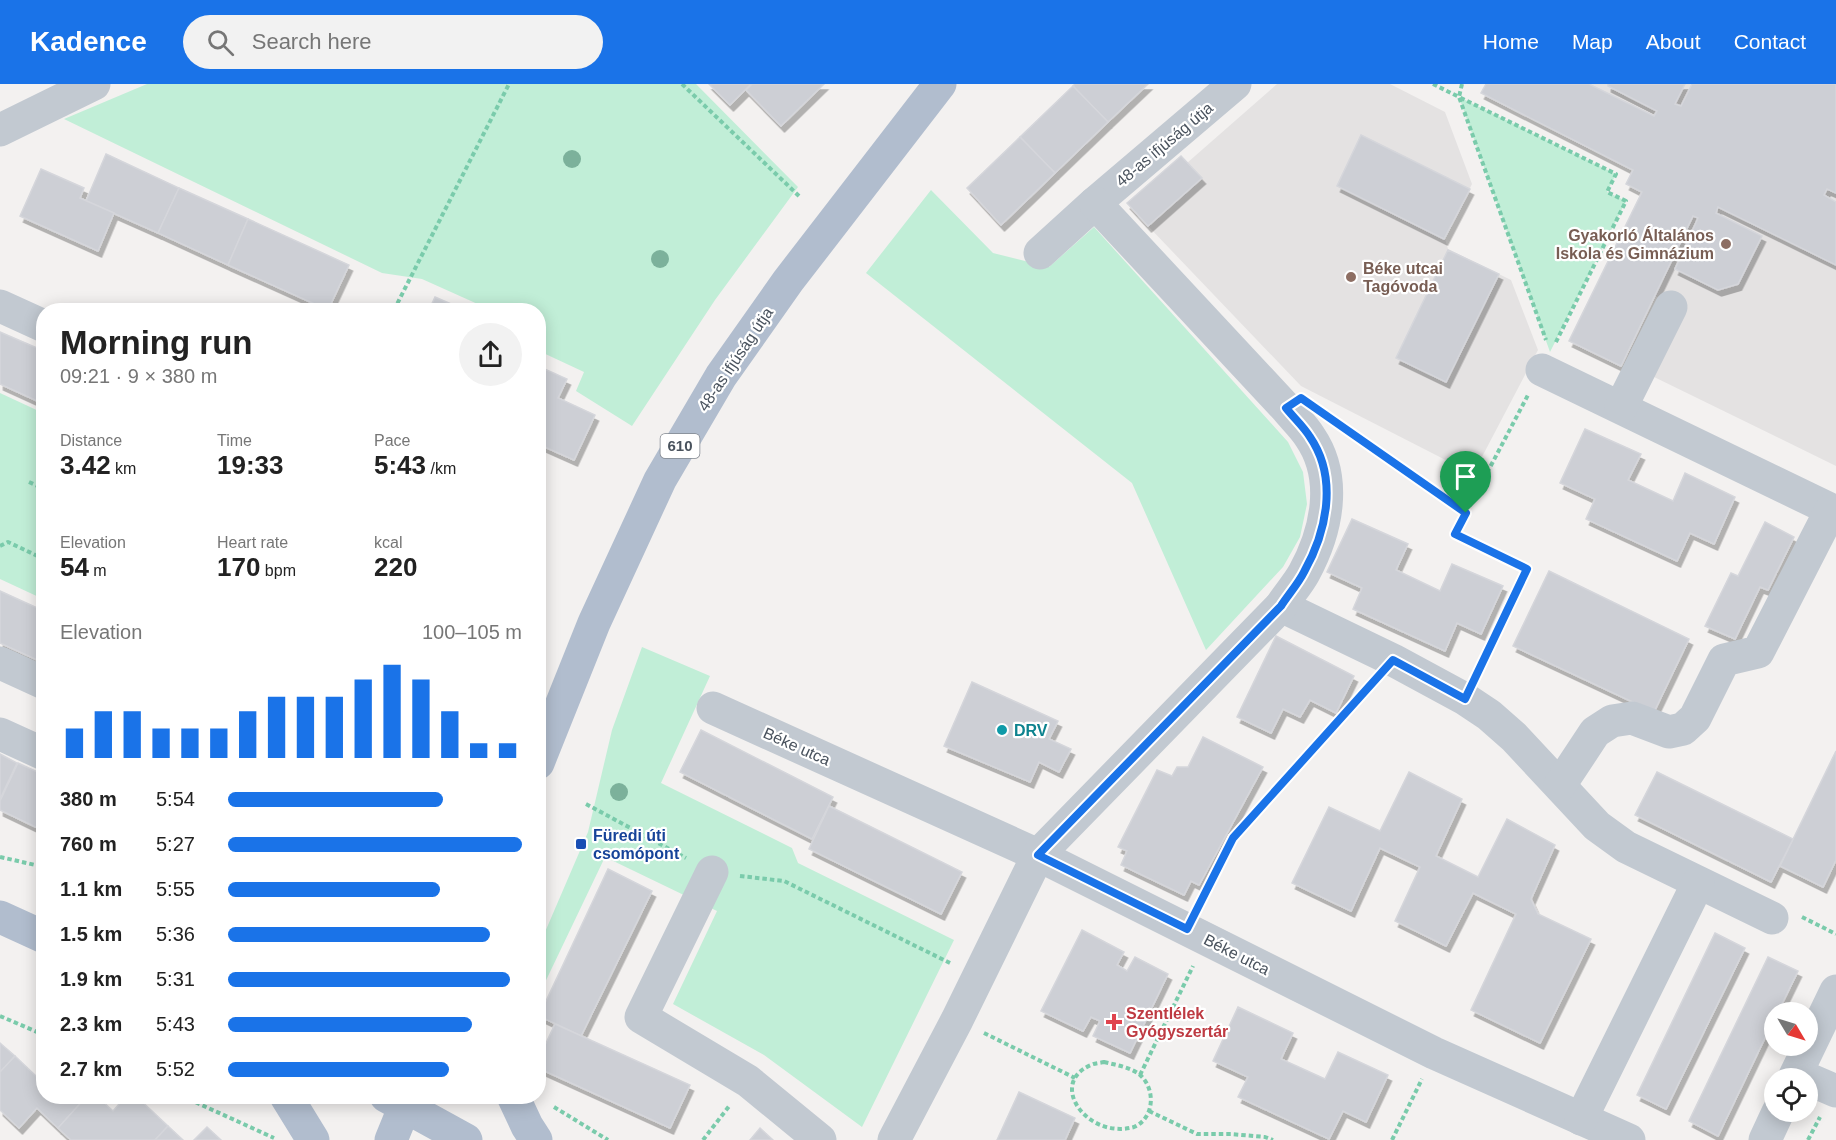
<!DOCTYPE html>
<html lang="en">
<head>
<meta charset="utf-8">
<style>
	:root { --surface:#fff; --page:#f2f2f2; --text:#222; --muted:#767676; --accent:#1a73e8 }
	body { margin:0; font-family:Arial,sans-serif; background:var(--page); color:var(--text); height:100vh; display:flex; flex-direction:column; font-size:22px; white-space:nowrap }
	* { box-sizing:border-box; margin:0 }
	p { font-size:20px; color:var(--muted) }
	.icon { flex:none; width:33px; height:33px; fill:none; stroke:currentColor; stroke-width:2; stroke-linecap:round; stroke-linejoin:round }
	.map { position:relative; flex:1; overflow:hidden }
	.details { position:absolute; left:36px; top:219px; width:510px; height:801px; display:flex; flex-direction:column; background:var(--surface); border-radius:24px; box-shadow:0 3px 15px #0003 }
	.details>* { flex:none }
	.needle { width:39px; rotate:128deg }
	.buttons { position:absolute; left:1764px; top:918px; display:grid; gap:12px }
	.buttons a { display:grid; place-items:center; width:54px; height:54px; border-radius:50%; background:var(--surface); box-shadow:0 3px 15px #0003; font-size:30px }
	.pin { position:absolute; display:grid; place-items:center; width:51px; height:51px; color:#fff; margin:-62px -26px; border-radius:50% 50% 50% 0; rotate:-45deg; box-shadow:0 0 6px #0007 }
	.pin .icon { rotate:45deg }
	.round { display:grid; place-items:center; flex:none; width:63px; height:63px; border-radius:32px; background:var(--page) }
	.headline { display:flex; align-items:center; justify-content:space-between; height:102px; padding:0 24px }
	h1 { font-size:33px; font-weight:700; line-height:45px }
	.metrics { display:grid; grid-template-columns:repeat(3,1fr); gap:9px; height:102px; padding:6px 24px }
	.metrics div { display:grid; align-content:center }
	.metrics b { font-size:26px; font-weight:700 }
	.metrics small { font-size:16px; font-weight:400 }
	.metrics p { font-size:16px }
	.chart { height:168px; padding:12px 24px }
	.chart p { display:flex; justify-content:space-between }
	.chart svg { width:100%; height:108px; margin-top:6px; stroke:var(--accent); stroke-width:6 }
	ul { padding:0 24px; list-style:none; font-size:20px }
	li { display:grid; grid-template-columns:96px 72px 1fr; align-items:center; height:45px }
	li i { height:15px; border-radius:8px; background:var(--accent) }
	header { display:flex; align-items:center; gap:36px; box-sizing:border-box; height:84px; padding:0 30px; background:var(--accent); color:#fff }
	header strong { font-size:28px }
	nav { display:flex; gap:33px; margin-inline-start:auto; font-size:21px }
	.search { width:420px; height:54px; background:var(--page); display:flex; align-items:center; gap:15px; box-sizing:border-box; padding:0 21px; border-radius:33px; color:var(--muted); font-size:22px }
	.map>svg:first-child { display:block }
</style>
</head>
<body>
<header>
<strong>Kadence</strong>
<div class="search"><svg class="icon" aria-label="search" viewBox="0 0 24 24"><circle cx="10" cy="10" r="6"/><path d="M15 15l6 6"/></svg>Search here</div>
<nav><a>Home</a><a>Map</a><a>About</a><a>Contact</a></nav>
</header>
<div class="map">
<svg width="1836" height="1056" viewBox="0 0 1836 1056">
	<defs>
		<filter id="shadow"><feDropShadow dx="3.5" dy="6" stdDeviation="0" flood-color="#0004"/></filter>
	</defs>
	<rect width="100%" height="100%" fill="#f3f1f0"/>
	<g fill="#e4e2e2">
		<polygon points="1277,0 1390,0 1445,28 1472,100 1445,155 1448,165 1511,196 1538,266 1473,390 1301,302 1148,142 1201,95 1187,79"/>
		<polygon points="1486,0 1836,0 1836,382 1650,291 1683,226 1655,212 1621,282 1642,108 1626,100 1633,85 1481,9"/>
	</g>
	<g fill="#c1eed7">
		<polygon points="147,0 696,0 798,103 715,216 632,342 576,307 584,288 539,267 538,226 491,226 422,195 382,189 64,35"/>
		<polygon points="1459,13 1616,90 1607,108 1626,117 1550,268"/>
		<polygon points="931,106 993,169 1049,183 1094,143 1288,358 1303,388 1307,420 1300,453 1283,483 1206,566 1132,399 866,189"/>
		<polygon points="0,309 43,329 43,515 0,495"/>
		<polygon points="642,563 710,592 661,699 792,764 798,779 954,856 862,1043 764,971 673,920 717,827 605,773 539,911 539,862 588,748 612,646"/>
	</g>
	<g fill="#cdcfd5" stroke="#d5d6db" stroke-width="1.5" filter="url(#shadow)">
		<polygon points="709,0 751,0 730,21"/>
		<polygon points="752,0 824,0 781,42 746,6"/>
		<polygon points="1075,0 1148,0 1108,38 1073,2"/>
		<polygon points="1486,0 1589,0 1654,32 1657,27 1608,2 1608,0 1685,0 1675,20 1681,22 1692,0 1836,0 1836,109 1827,105 1824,111 1836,118 1836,181 1718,123 1716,129 1762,152 1738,200 1718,206 1675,185 1698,134 1693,132 1621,282 1569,257 1642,108 1626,100 1633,86 1481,9"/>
		<polygon points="1073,2 1108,38 1055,89 1020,53"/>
		<polygon points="1361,51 1470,105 1444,155 1337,102"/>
		<polygon points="1020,53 1055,89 1001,141 967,104"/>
		<polygon points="106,70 179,104 158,149 86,117"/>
		<polygon points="1181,72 1202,94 1148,142 1127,119"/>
		<polygon points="41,85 84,104 80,114 114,129 98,167 20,132"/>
		<polygon points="179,104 248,135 228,181 158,149"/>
		<polygon points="248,135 349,181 328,226 228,181"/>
		<polygon points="1448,166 1499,190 1446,298 1396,274"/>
		<polygon points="435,213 465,226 429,226"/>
		<polygon points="0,248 44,267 44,320 0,300"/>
		<polygon points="538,282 567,295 558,314 595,331 574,376 538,360"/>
		<polygon points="1585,345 1641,370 1628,396 1673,417 1685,389 1735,413 1714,460 1690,449 1677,477 1586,435 1595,415 1560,399"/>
		<polygon points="1352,435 1408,460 1396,486 1440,507 1452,480 1503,502 1481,550 1457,539 1445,567 1353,525 1362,504 1327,488"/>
		<polygon points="1765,438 1794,453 1768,506 1760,503 1735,555 1705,542 1731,489 1738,492"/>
		<polygon points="1549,487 1689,555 1654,628 1513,562"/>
		<polygon points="0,507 44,527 44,579 0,559"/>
		<polygon points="1276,552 1354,592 1336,629 1310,616 1300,633 1283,625 1271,649 1237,633"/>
		<polygon points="972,598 1058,637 1049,655 1071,665 1059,688 1039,678 1030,698 944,662"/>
		<polygon points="701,646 833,713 812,755 680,688"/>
		<polygon points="1203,653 1263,683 1199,801 1191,797 1184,811 1121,781 1127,767 1118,763 1157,686 1172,692 1177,683 1188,683"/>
		<polygon points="1836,667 1836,776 1823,803 1780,782"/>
		<polygon points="0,670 17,679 0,715"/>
		<polygon points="18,679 44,691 44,747 0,726 0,717"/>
		<polygon points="1409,688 1462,715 1436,772 1478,793 1507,735 1555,761 1531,815 1538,830 1591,855 1540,959 1471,926 1516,830 1473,809 1446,862 1395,837 1420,783 1380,764 1351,827 1292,799 1329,723 1380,747"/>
		<polygon points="1657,688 1793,755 1771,798 1635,731"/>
		<polygon points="829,722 962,788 941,830 809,765"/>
		<polygon points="608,785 652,807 581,952 539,932"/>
		<polygon points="1082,846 1124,868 1117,881 1127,887 1135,873 1168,890 1130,969 1093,952 1100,937 1091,933 1083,947 1041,927"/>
		<polygon points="1715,849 1745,864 1666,1025 1637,1011"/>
		<polygon points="1768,873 1798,887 1778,928 1774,928 1774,935 1718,1052 1689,1037"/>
		<polygon points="1238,923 1293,949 1281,975 1325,995 1338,968 1388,991 1366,1038 1343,1027 1329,1055 1238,1013 1248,993 1213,977"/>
		<polygon points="555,940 690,1001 670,1044 538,984 538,976"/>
		<polygon points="0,959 15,972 0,988"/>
		<polygon points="15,972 36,992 44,984 44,1012 87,1012 58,1044 37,1024 19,1044 0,1026 0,988"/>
		<polygon points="1019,1008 1075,1034 1065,1056 997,1056"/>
		<polygon points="87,1012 97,1012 113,1027 126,1012 136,1012 168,1042 155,1056 71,1056 58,1044"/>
		<polygon points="168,1042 183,1056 155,1056"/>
		<polygon points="207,1043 221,1056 194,1056"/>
		<polygon points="760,1044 773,1056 750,1056"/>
	</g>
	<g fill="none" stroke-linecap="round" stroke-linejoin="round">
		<g stroke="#7acbab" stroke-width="4" stroke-dasharray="4.5 3" stroke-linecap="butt">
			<polyline points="682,0 800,113"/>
			<polyline points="1433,0 1459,13 1546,256"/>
			<polyline points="1462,0 1459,13 1616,90 1607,108 1626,117 1555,260"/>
			<polyline points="394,226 509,0"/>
			<polyline points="1341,342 1466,429"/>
			<polyline points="29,398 44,405"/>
			<polyline points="0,462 8,458 44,475"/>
			<polyline points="1478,587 1527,485 1455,450 1528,311"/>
			<polyline points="586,720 686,774"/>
			<polyline points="0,773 44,783"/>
			<polyline points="740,792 784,797 950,879"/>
			<polyline points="1200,818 1233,754 1372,599"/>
			<polyline points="1802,833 1836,850"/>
			<polyline points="0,932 44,951"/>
			<polyline points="984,949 1075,994"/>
			<path d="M1104 978C1116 981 1129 983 1139 990 1156 1004 1155 1034 1134 1043 1087 1056 1047 999 1091 981 1095 979 1100 979 1104 978Z"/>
			<polyline points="1140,991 1193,882"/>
			<polyline points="182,1012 274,1054"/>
			<polyline points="554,1023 608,1056"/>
			<polyline points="1149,1027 1197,1050 1231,1050 1265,1053 1273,1056"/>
			<polyline points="703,1056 730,1021"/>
			<polyline points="1392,1056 1422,995"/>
			<polyline points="1808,1056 1820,1033"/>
		</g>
		<g stroke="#c2c9d1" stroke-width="33">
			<polyline points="0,46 94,0"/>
			<polyline points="1040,169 1095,119 1235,0"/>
			<polyline points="0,222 44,242"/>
			<polyline points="1542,286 1836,428"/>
			<polyline points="1621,323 1671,223"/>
			<polyline points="1281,522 1393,576 1465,615 1489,631 1514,653 1597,742 1626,763 1772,834"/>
			<polyline points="0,579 44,599"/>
			<polyline points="713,624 1038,771 1434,969 1629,1056"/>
			<polyline points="0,650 44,670"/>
			<polyline points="1560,701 1595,648 1612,637 1632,634 1669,648 1683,645 1695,634 1724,576 1758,568 1831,426"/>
			<polyline points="712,788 641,933 748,997 820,1056"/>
			<polyline points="1794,994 1836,907"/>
			<polyline points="1808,995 1836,1007"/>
			<polyline points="1581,1035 1698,799"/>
			<path d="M894 1056 957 936 1038 771 1281 522C1288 511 1298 500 1304 489 1327 447 1338 394 1310 353 1304 343 1294 334 1286 324L1095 119"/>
			<polyline points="1765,1056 1778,1028"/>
		</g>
		<g stroke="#b1bdce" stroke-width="33">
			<polyline points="538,679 594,539 660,396 721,292 788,197 940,0"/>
			<polyline points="0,833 44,853"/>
			<polyline points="286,1012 313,1056"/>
			<polyline points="386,1012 466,1056"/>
			<polyline points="513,1012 527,1042 536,1056"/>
			<polyline points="391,1056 409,1012"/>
		</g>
	</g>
	<g fill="#7cb19b">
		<circle cx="572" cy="75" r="9"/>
		<circle cx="660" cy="175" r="9"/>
		<circle cx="619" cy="708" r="9"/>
	</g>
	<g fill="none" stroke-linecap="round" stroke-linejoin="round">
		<g stroke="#fff" stroke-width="12">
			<path id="route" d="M1301 314 1466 429 1455 450 1527 485 1465 615 1393 576 1233 754 1187 845 1038 771 1281 522C1288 511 1298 500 1304 488 1327 447 1338 394 1310 353 1304 343 1294 334 1286 324Z"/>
		</g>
		<use href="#route" stroke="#1a73e8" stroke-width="8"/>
	</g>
	<g fill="#8d6e63" stroke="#fff" stroke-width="2">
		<circle cx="1726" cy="160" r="6"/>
		<circle cx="1351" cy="193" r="6"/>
	</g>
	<circle fill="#0f9aa8" stroke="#fff" stroke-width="2" cx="1002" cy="646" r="6"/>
	<rect fill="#1a4fb4" stroke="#fff" stroke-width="2" x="575" y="754" width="12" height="12" rx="3"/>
	<path fill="#e0444e" stroke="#fff" stroke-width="2" d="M1111 929h6v6h6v6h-6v6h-6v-6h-6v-6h6z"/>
	<g text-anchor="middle" stroke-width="4.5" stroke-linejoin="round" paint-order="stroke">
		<rect fill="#fff" stroke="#80868e" stroke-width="1.5" x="660.5" y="350" width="39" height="24" rx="4.5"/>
		<g font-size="15" font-weight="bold" fill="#49525d">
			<text x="680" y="367">610</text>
		</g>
		<g font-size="16" fill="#49525d" stroke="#fff">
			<text transform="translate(1164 60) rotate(-40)" y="6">48-as ifjúság útja</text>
			<text transform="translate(735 275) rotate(-56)" y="6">48-as ifjúság útja</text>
			<text transform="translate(797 662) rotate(24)" y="6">Béke utca</text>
			<text transform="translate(1237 870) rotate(27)" y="6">Béke utca</text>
		</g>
		<g font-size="16" font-weight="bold" fill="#785e54" stroke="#fff" text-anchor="end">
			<text x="1714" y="157">Gyakorló Általános<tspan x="1714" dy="18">Iskola és Gimnázium</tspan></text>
			<text x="1363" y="190" text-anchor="start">Béke utcai<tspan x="1363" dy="18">Tagóvoda</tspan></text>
		</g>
		<g font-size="16" font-weight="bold" fill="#0d838f" stroke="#fff" text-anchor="start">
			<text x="1014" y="652">DRV</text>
		</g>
		<g font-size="16" font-weight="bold" fill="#164399" stroke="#fff" text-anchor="start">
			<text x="593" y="757">Füredi úti<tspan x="593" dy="18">csomópont</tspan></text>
		</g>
		<g font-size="16" font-weight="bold" fill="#be3a42" stroke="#fff" text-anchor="start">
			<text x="1126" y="935">Szentlélek<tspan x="1126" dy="18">Gyógyszertár</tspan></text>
		</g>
	</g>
</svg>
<div class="buttons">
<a><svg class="needle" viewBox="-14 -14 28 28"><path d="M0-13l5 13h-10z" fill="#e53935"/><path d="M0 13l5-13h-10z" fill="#767676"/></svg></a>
<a><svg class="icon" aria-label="locate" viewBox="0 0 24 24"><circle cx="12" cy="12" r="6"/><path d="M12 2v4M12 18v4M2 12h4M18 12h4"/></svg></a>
</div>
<div class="pin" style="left:1466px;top:429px;background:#1e9e55"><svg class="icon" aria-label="arrive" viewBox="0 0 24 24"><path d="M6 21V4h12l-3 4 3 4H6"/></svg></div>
<section class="details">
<div class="headline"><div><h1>Morning run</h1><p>09:21 · 9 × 380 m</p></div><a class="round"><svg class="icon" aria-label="share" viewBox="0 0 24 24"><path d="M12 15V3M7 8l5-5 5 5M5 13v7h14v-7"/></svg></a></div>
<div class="metrics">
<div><p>Distance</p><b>3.42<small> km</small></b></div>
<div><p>Time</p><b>19:33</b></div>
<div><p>Pace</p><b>5:43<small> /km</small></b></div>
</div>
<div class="metrics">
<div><p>Elevation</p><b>54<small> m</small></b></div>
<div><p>Heart rate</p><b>170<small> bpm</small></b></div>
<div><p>kcal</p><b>220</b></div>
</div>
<div class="chart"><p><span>Elevation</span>100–105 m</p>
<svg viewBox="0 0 160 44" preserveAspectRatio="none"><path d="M5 44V32M15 44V25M25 44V25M35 44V32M45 44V32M55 44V32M65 44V25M75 44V19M85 44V19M95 44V19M105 44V12M115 44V6M125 44V12M135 44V25M145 44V38M155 44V38"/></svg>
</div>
<ul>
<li><b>380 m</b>5:54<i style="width:73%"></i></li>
<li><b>760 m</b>5:27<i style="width:100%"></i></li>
<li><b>1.1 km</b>5:55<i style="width:72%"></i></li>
<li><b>1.5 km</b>5:36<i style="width:89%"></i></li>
<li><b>1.9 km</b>5:31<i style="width:96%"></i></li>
<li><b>2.3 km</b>5:43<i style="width:83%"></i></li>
<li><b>2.7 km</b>5:52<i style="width:75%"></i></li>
</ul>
</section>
</div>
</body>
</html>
